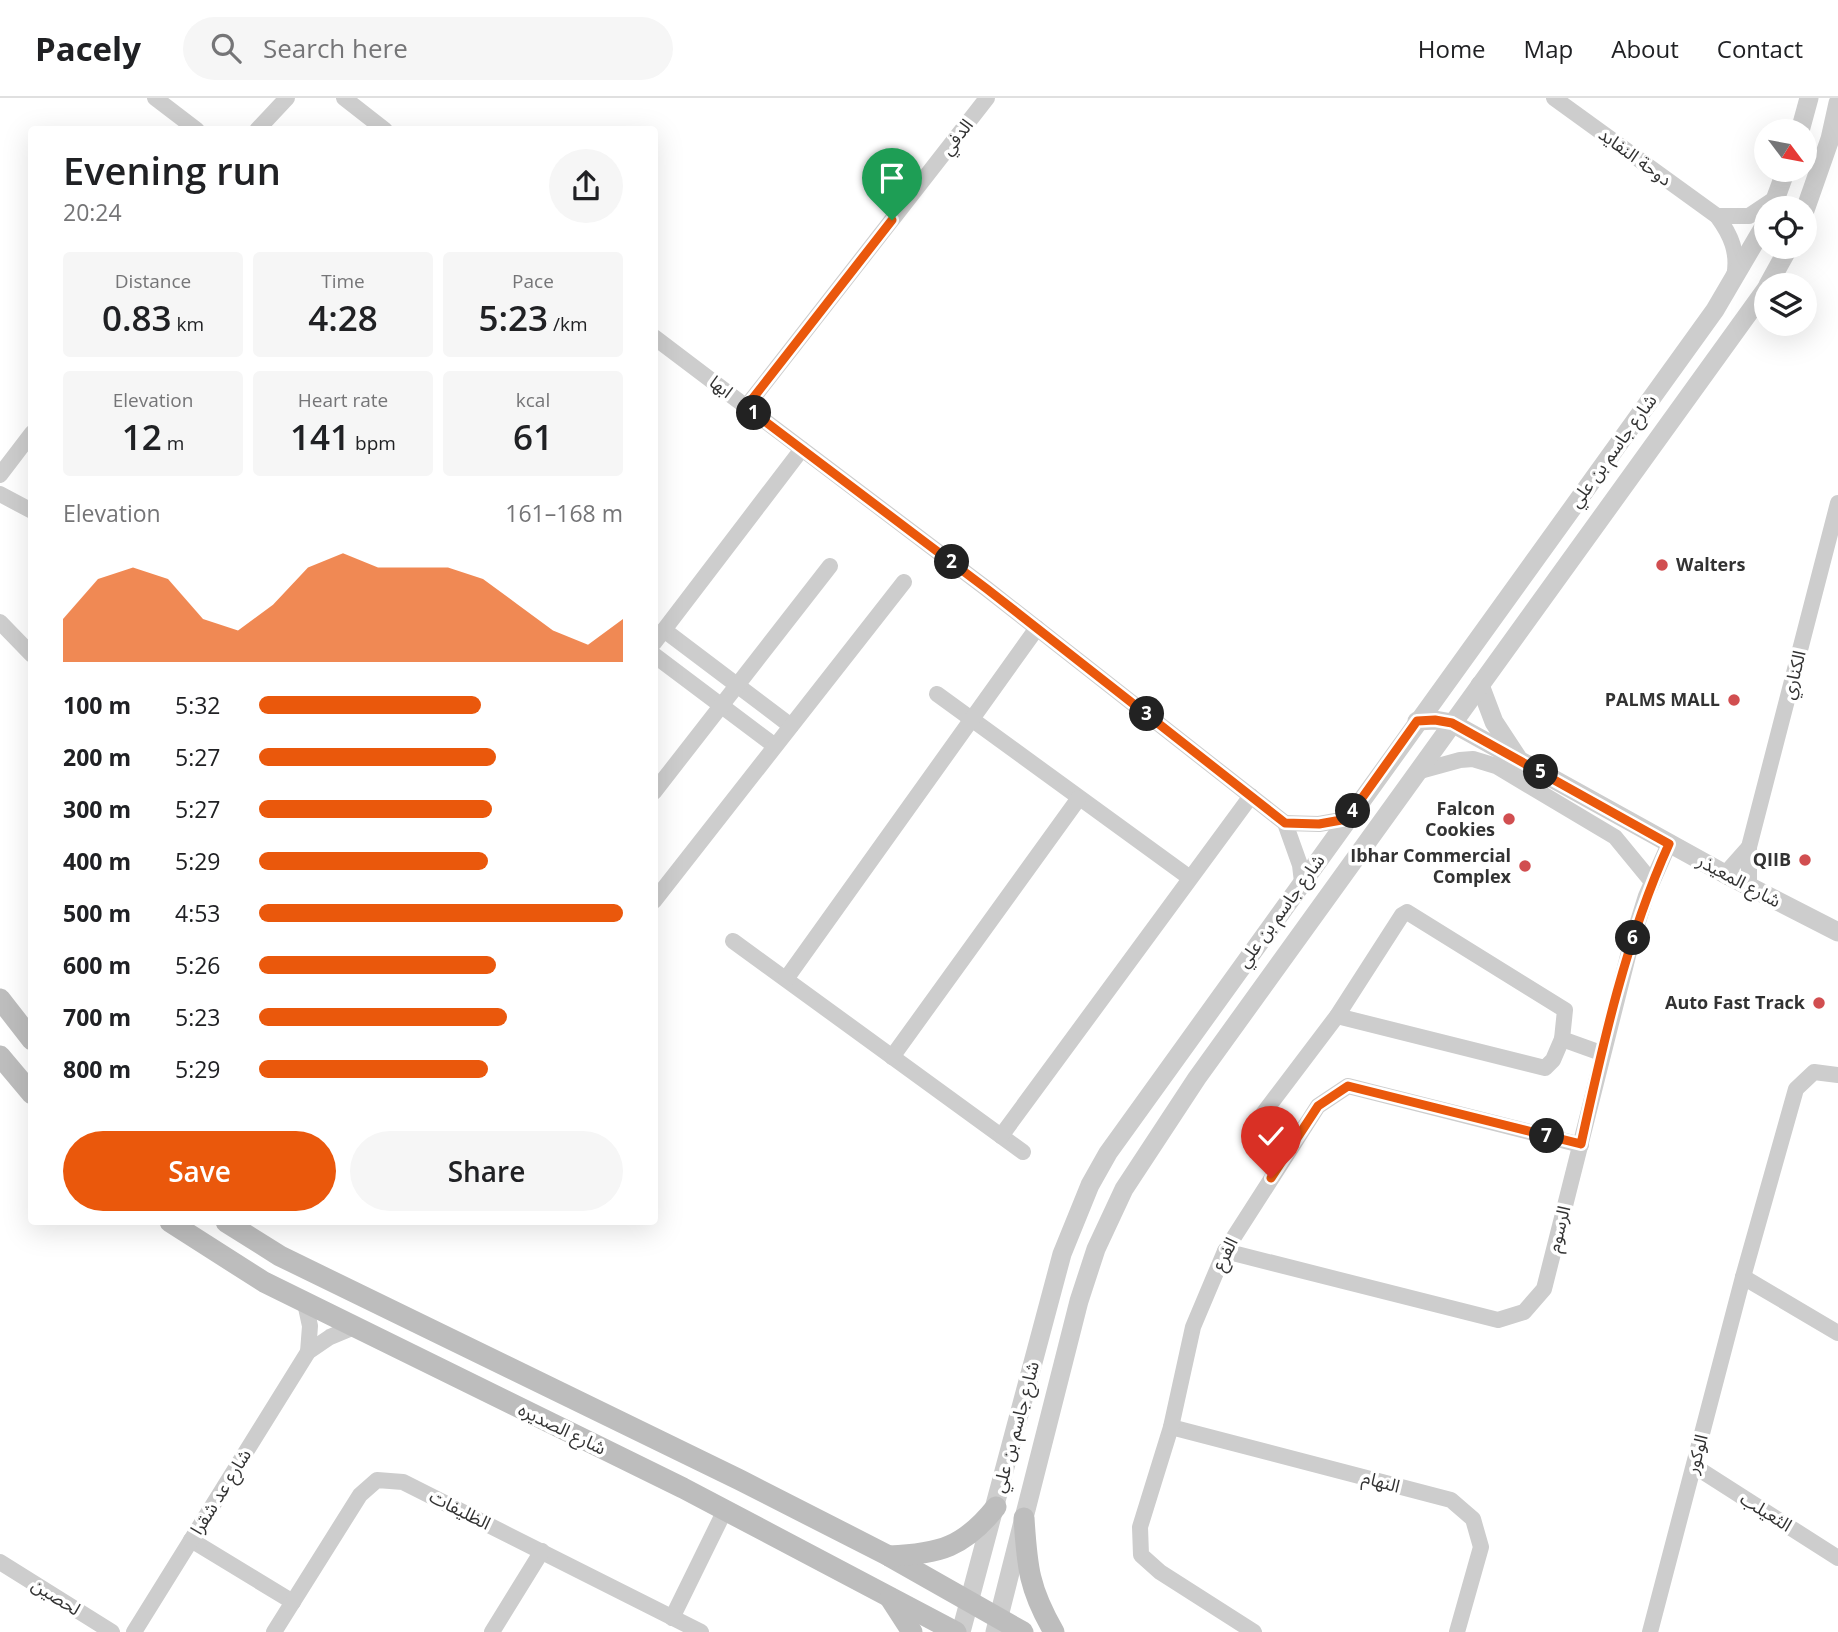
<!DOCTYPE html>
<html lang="en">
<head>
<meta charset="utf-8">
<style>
	:root { --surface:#fff; --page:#f6f6f6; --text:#202124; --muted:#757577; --line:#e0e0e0; --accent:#ea580c }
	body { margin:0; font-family:"Open Sans","Noto Sans Arabic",sans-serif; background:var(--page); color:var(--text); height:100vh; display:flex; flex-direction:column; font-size:26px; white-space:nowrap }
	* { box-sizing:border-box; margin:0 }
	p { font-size:23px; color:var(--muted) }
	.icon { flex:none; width:38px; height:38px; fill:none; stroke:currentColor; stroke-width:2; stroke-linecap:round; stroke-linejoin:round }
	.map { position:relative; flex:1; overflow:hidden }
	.drawer { position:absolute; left:28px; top:28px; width:630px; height:1099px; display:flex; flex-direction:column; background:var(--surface); border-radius:7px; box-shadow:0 7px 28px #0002 }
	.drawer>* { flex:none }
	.needle { width:46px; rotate:122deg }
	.fabs { position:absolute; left:1754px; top:21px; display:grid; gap:14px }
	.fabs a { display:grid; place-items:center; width:63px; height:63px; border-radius:50%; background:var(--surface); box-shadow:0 7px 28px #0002; font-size:35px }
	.pin { position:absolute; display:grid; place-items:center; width:60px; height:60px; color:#fff; margin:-72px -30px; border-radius:50% 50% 50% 0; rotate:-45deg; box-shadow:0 0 7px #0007 }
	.pin .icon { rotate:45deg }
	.km { position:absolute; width:35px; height:35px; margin:-18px; border-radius:50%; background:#222; color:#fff; font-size:19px; line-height:35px; text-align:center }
	.round { display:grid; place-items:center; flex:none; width:74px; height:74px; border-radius:37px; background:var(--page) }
	.summary { display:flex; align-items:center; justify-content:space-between; height:119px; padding:0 35px }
	h1 { font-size:38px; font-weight:600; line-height:52px }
	.figures { display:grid; grid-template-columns:repeat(3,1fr); gap:10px; height:119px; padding:7px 35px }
	.figures div { display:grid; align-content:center; border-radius:7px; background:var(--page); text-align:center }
	.figures b { font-size:35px; font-weight:600 }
	.figures small { font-size:19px; font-weight:400 }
	.figures p { font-size:19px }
	.chart { height:196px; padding:14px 35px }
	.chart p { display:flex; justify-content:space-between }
	.chart svg { width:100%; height:126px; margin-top:7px; fill:var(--accent); opacity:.7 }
	.button { display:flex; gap:14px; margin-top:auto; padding:14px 35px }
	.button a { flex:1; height:80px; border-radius:42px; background:var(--accent); color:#fff; font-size:28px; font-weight:600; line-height:80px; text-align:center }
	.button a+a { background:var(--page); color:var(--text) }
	ul { padding:0 35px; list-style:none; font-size:23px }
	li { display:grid; grid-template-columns:112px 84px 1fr; align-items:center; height:52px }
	li i { height:18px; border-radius:9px; background:var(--accent) }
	header { display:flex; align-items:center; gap:42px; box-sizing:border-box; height:98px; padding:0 35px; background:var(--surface); border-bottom:2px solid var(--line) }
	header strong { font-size:33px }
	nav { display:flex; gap:38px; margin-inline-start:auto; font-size:24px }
	.search { width:490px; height:63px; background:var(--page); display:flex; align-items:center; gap:18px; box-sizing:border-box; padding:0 24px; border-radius:38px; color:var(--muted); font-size:26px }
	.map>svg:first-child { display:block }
</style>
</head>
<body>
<header>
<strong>Pacely</strong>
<div class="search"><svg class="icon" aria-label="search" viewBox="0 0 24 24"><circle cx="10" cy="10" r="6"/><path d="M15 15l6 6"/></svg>Search here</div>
<nav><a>Home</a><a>Map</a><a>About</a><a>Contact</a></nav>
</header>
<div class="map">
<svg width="1838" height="1534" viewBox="0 0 1838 1534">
	<rect width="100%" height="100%" fill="#fff"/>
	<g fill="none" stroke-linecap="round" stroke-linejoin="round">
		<g stroke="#cdcdcd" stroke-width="16">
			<polyline points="155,0 197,32"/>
			<polyline points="344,0 385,32"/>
			<path d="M1554 0 1717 118C1731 137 1739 155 1734 179"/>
			<polyline points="257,32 287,0"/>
			<polyline points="1717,118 1749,118 1776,100"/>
			<polyline points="654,239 987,491 1285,725 1300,767 1302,784"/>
			<polyline points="746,309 987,0"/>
			<polyline points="0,377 32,335"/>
			<polyline points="0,396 32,413"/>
			<polyline points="0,524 32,557"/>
			<polyline points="664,532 791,628"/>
			<polyline points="654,545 802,351"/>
			<polyline points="654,557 775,648"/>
			<polyline points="937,596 1190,780"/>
			<polyline points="1420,673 1460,662 1473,661 1496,668 1615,739 1652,784"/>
			<polyline points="654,694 830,468"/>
			<polyline points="1285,725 1319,726 1347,721"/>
			<polyline points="1725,776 1749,749"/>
			<polyline points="1749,789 1749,749 1838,405"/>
			<polyline points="654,803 904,484"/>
			<polyline points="733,843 1023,1054"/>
			<polyline points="786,881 1037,530"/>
			<polyline points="1337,918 1545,970 1553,962 1562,941"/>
			<polyline points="892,959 1079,700"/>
			<polyline points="1262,1017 1337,918 1402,817 1407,814 1565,912 1562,941 1601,955"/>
			<polyline points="1001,1038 1251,698"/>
			<polyline points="1225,1153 1498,1222 1524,1214 1544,1191 1631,846 1646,798 1669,746"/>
			<polyline points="1743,1179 1838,1235"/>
			<polyline points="305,1205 310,1228 308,1254"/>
			<polyline points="1171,1329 1451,1402 1473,1421 1481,1449 1457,1534"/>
			<polyline points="1694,1368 1838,1460"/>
			<polyline points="191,1442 293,1504"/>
			<polyline points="0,1464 112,1534"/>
			<polyline points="672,1520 725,1412"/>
			<polyline points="134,1534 308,1254 330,1239 354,1229"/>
			<polyline points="274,1534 360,1397 377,1382 403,1384 701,1534"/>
			<polyline points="492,1534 542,1453"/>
			<polyline points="1254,1534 1160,1474 1141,1457 1140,1429 1171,1329 1193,1229 1225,1153 1318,1008 1348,988 1581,1047"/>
			<polyline points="1650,1534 1743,1179 1796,991 1814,974 1838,977"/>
		</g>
		<g stroke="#cdcdcd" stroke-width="19">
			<polyline points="1800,33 1809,0"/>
			<polyline points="1772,110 1786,72"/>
			<polyline points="1804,115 1830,41 1838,5"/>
			<polyline points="1768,187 1789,149"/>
			<polyline points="1480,587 1494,624 1517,659"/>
			<polyline points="1417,623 1435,622 1452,625 1725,776 1838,834"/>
			<polyline points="961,1534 1062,1156 1090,1087 1108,1055 1715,212 1766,125"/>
			<polyline points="995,1534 1079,1203 1096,1151 1124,1091 1197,980 1766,191"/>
		</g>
		<g stroke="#bdbdbd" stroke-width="21">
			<polyline points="0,901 32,942"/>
			<polyline points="0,958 32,996"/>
			<polyline points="170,1124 264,1184 683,1390 956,1534"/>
			<polyline points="226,1124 280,1158 740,1382 889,1458 1023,1534"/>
			<path d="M1024 1420C1027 1469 1029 1491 1054 1534"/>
			<path d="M889 1458C940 1456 964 1449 996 1409"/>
			<polyline points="890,1500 912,1534"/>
		</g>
	</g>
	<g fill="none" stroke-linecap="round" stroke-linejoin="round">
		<g stroke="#fff" stroke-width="14">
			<path id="route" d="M892 122 746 309 987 491 1285 725 1319 726 1347 721 1417 623 1435 622 1452 625 1669 746C1626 841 1603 945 1581 1046L1348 988 1318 1008 1271 1080"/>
		</g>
		<use href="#route" stroke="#ea580c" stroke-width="9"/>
	</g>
	<g fill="#d14e50" stroke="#fff" stroke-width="2.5">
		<circle cx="1662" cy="467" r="7"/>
		<circle cx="1734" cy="602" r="7"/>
		<circle cx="1509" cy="721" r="7"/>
		<circle cx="1805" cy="762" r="7"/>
		<circle cx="1525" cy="768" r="7"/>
		<circle cx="1819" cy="905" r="7"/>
	</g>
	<g text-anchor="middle" stroke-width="7" stroke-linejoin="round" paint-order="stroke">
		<g font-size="18" fill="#333" stroke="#fff">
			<text transform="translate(957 39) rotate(-52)" y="6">الدفي</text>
			<text transform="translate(1635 59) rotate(36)" y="6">دوحة النفايد</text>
			<text transform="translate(721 289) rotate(38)" y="6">ابها</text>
			<text transform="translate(1613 353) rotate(-54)" y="6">شارع جاسم بن علي</text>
			<text transform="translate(1794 577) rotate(-76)" y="6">الكناري</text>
			<text transform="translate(1739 783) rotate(28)" y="6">شارع المعيذر</text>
			<text transform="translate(1281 813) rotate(-54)" y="6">شارع جاسم بن علي</text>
			<text transform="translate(1559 1131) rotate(-76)" y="6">الرسوم</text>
			<text transform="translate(1225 1156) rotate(-63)" y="6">الفرع</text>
			<text transform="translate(1016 1329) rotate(-75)" y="6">شارع جاسم بن علي</text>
			<text transform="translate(562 1331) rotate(26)" y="6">شارع الصديره</text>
			<text transform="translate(1697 1356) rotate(-75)" y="6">الوكور</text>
			<text transform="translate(1381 1384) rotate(15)" y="6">النهام</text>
			<text transform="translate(221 1394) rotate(-58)" y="6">شارع عد شقرا</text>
			<text transform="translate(460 1412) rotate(27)" y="6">الظليفات</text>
			<text transform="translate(1766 1414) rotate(32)" y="6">الثعيلب</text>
			<text transform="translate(56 1499) rotate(32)" y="6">لحصين</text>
		</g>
		<g font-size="18" font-weight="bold" fill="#333" stroke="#fff" text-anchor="end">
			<text x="1676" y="473" text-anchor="start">Walters</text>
			<text x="1720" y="608">PALMS MALL</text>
			<text x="1495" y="717">Falcon<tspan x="1495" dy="21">Cookies</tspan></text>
			<text x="1511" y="764">Ibhar Commercial<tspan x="1511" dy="21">Complex</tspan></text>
			<text x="1791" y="768">QIIB</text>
			<text x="1805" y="911">Auto Fast Track</text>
		</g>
	</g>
</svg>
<div class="fabs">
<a><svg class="needle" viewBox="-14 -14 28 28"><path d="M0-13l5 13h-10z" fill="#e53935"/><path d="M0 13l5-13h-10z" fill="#757577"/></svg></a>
<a><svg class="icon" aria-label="locate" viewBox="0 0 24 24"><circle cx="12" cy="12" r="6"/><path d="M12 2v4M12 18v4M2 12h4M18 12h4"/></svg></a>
<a><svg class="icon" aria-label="layers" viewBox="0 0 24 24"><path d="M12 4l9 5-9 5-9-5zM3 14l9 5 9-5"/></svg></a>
</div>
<div class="pin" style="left:892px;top:122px;background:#1e9e55"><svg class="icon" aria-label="arrive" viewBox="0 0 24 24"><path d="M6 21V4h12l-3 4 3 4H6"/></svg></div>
<div class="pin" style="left:1271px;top:1080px;background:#d93025"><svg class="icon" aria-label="check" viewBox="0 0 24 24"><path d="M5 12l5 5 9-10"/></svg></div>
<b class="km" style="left:754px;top:315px">1</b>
<b class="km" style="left:952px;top:464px">2</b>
<b class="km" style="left:1147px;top:616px">3</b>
<b class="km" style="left:1353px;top:713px">4</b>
<b class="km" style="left:1541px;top:674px">5</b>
<b class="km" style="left:1633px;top:840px">6</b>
<b class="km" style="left:1547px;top:1038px">7</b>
<section class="drawer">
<div class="summary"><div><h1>Evening run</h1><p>20:24</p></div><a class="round"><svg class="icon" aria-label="share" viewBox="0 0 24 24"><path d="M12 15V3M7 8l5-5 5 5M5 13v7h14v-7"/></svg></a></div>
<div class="figures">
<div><p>Distance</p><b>0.83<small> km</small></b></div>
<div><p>Time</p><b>4:28</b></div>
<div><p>Pace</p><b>5:23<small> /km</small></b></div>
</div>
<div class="figures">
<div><p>Elevation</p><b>12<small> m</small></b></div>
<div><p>Heart rate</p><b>141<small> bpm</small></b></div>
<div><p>kcal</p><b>61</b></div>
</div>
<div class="chart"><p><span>Elevation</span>161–168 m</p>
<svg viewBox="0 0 160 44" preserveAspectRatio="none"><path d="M0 44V29L10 15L20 11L30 15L40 29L50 33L60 24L70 11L80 6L90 11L100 11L110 11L120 15L130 24L140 33L150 38L160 29V44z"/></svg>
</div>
<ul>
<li><b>100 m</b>5:32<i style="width:61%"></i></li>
<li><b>200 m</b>5:27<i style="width:65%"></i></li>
<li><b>300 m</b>5:27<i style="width:64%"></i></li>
<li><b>400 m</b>5:29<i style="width:63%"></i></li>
<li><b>500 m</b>4:53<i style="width:100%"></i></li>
<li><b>600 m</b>5:26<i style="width:65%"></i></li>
<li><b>700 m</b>5:23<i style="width:68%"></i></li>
<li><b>800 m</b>5:29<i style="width:63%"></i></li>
</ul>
<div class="button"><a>Save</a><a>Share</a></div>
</section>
</div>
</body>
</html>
